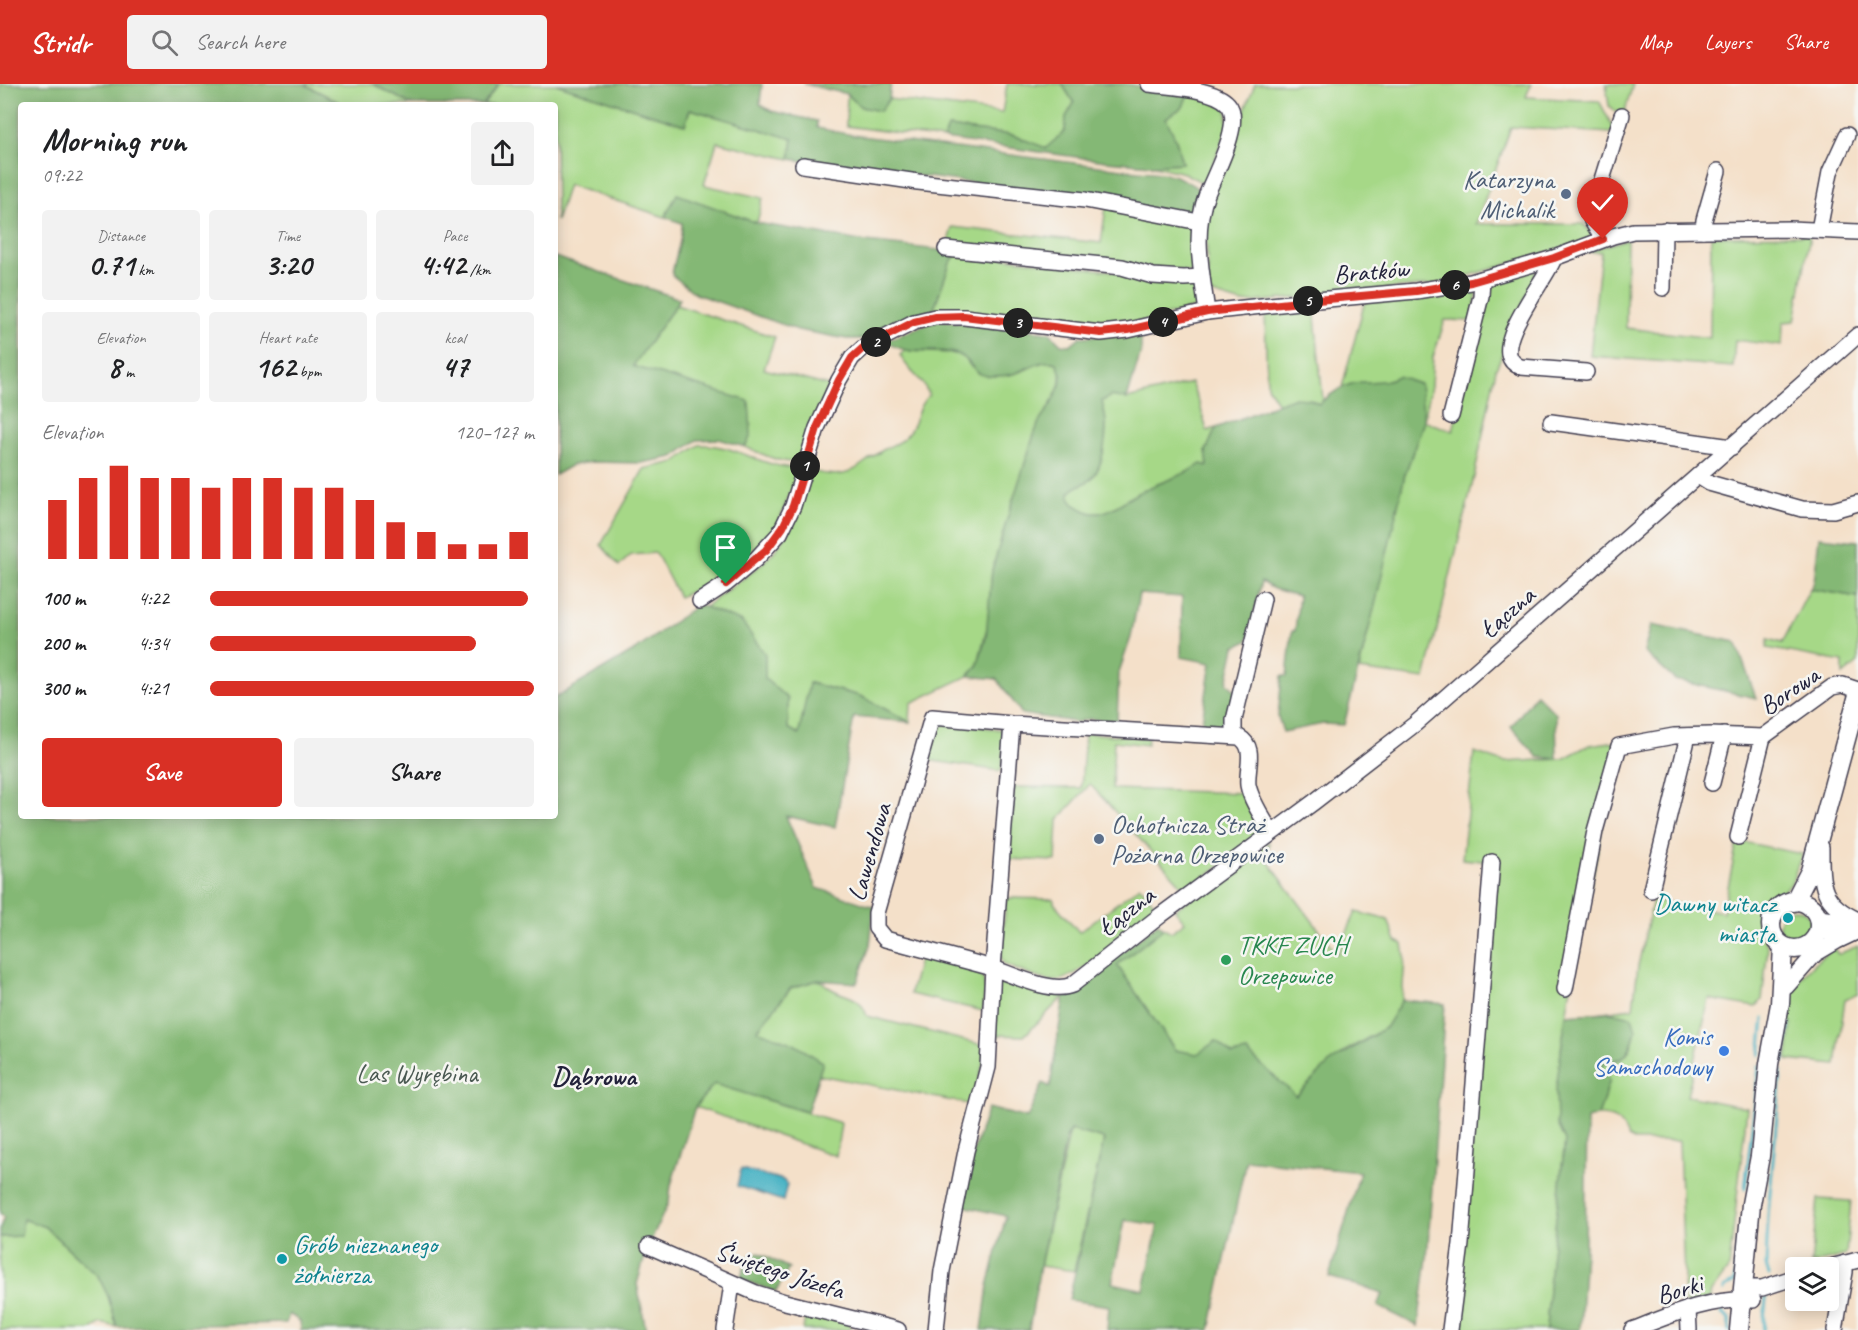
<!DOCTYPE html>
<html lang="en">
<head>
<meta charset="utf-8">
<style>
	:root { --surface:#fff; --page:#f2f2f2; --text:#202124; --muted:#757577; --accent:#d93025 }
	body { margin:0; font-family:Caveat,sans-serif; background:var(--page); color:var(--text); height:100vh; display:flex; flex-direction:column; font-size:22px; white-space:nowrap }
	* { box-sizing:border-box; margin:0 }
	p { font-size:20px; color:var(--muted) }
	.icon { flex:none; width:33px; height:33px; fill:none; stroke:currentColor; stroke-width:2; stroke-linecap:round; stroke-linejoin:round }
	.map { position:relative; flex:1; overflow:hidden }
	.side { position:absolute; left:18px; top:18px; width:540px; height:717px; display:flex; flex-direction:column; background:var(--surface); border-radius:6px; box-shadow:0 3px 15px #0003 }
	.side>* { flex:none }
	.tools { position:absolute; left:1785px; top:1173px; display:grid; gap:12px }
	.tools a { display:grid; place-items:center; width:54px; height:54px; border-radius:6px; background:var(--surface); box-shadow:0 3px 15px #0003; font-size:30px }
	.pin { position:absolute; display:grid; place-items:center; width:51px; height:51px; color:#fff; margin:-62px -26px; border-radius:50% 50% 50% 0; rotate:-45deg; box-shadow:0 0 6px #0007 }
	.pin .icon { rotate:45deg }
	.km { position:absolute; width:30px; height:30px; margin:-15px; border-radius:50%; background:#222; color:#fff; font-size:16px; line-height:30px; text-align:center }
	.round { display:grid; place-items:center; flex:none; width:63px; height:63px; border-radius:6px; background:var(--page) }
	.summary { display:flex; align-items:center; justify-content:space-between; height:102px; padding:0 24px }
	h1 { font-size:33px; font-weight:700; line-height:45px }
	.stats { display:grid; grid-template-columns:repeat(3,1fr); gap:9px; height:102px; padding:6px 24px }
	.stats div { display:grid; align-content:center; border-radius:6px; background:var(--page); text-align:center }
	.stats b { font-size:30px; font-weight:700 }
	.stats small { font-size:16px; font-weight:400 }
	.stats p { font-size:16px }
	.chart { height:168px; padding:12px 24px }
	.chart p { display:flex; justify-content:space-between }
	.chart svg { width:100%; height:108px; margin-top:6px; stroke:var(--accent); stroke-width:6 }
	.primary-button { display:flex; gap:12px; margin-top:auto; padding:12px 24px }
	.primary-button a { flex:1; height:69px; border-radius:6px; background:var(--accent); color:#fff; font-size:24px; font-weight:700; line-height:69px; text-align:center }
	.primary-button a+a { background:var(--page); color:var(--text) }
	ul { padding:0 24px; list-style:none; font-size:20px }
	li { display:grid; grid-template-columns:96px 72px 1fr; align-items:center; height:45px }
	li i { height:15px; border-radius:8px; background:var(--accent) }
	header { display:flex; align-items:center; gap:36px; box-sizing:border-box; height:84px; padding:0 30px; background:var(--accent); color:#fff }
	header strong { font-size:28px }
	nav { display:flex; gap:33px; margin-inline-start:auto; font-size:21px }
	.search { width:420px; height:54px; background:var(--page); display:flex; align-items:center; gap:15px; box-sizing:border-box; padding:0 21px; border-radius:6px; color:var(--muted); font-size:22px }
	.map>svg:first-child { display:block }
</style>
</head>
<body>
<header>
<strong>Stridr</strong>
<div class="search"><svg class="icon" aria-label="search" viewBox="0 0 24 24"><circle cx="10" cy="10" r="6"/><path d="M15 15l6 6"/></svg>Search here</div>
<nav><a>Map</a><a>Layers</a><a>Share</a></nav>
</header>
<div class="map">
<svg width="1858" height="1246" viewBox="0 0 1858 1246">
	<rect width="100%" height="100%" fill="#f6f6f2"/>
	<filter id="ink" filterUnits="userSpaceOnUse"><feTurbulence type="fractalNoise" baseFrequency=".0167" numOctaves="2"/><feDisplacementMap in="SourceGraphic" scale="12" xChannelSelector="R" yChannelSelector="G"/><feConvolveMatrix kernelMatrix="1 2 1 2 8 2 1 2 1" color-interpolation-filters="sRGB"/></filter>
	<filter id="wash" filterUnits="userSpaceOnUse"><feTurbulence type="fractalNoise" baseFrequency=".008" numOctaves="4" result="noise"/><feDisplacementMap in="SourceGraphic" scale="24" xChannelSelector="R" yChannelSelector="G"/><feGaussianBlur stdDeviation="1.35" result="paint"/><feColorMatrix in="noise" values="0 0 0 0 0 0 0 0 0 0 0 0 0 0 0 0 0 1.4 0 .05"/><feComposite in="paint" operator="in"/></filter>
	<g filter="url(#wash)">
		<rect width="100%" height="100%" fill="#f4e0c9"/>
		<g fill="#a6d887" stroke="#647d61" stroke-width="1.5">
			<polygon points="304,0 373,0 412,21 344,21"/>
			<polygon points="499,0 556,0 685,41 690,25 793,55 790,75 717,58 704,101 763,114 757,139 677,111 665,133 568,101 556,137 555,21 483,21"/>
			<polygon points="1007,0 1062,0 1074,19 1066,33 1065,47 1046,65 1012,51 949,43 943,55 846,42 847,10 861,23 880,27 889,15 1002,29"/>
			<polygon points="1255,0 1531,0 1526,13 1599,17 1614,45 1611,49 1511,43 1476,140 1583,140 1598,154 1440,200 1242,219 1209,209 1205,131 1211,111"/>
			<polygon points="1606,0 1633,0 1625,27 1615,28 1609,22"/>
			<polygon points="1188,9 1227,24 1228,43 1205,100 1184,89 1151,81 1182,79 1176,56 1165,34 1183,23"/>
			<polygon points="1106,123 1190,140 1195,147 1198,189 947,162 952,143 1101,159"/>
			<polygon points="1810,151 1795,237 1783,238 1782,262 1735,256 1733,283 1590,272 1601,168 1585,168 1627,155 1626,244 1710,254 1711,152"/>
			<polygon points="958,168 1200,198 1199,223 1108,247 933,227 950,179"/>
			<path d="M1537 185 1496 285 1475 389 1425 595 1359 586 1405 390 1424 337 1391 296C1376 301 1358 298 1342 303L1365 217 1479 200 1472 237 1445 236 1433 273 1431 302 1424 337 1453 347 1486 199Z"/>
			<path d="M676 221 775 253 764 285 829 302 803 375C786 384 762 369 745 363L751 351 632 282Z"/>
			<polygon points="1314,222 1323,316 1319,321 1293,314 1278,320 1267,302 1265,226"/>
			<path d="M905 267 951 269 963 272 972 284C984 286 999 292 1011 290 1028 289 1039 273 1057 279 1070 303 1042 330 1034 351L992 486 988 540 977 583 968 592 911 619 910 638 860 612 810 599 799 650 787 644 788 615 765 595 742 538 705 523C728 505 759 486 777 464 794 443 801 412 810 387 853 397 850 386 883 366 891 361 901 359 907 351 918 338 916 322 929 311 926 305 923 298 918 294 911 286 905 281 900 271Z"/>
			<path d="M1191 299 1200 321 1207 347 1216 344 1206 367 1209 382 1201 380C1181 394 1157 398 1136 410 1124 417 1107 431 1093 429 1085 428 1078 423 1071 419L1069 409C1077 400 1085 401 1092 394 1103 382 1106 356 1106 340 1106 332 1103 325 1102 317L1111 312 1127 315Z"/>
			<path d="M699 361C736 359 766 387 800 383L773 453 696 515 694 506 679 513 656 469 631 471 619 482 601 461 644 385 675 378Z"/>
			<polygon points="1810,505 1858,513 1858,579 1843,591 1843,578 1767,564 1768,555 1782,559"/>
			<path d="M949 638 1003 646 1006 653 1001 687 926 676C931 657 930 646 949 638Z"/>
			<polygon points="1085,649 1148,654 1147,661 1114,657 1112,705 1244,709 1268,747 1186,806 1090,700 1058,736 1056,777 1008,775 1014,703 1081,704"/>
			<polygon points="1619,657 1570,908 1561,965 1557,1040 1565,1057 1551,1178 1546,1246 1454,1246 1493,778 1462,775 1474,668 1504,678 1563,675 1589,661"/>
			<polygon points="1269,758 1267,776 1337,870 1356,828 1388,836 1396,857 1403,860 1405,873 1402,916 1394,931 1385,944 1345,967 1296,1013 1247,968 1232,971 1216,957 1196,972 1175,966 1117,881 1164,844 1171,848 1185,838 1175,826"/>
			<path d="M1737 759H1748L1802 770 1791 800 1764 823 1760 848 1768 863 1762 916 1756 923 1709 915 1687 1012 1747 1024 1729 1184 1710 1210 1711 1214 1685 1220 1679 1057H1636L1628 1053C1621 1037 1615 1032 1598 1032L1610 996 1601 983C1607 977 1616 978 1623 973 1631 967 1634 954 1636 946L1596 929 1633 924 1638 882 1653 816 1723 828Z"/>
			<path d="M1140 802 1160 826C1141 841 1073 900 1052 897 1036 895 1018 886 1004 880L1001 874 1006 814 1054 815V819L1079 848Z"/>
			<circle cx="1795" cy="841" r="16"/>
			<path d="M1858 862V910L1845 915 1836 981 1787 976 1792 939 1783 938C1793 901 1802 885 1834 864L1838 870Z"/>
			<path d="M920 872C935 875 981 880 984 898 986 906 983 918 983 927L910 910Z"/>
			<polygon points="1002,893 1007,893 1064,912 1024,952 995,951 996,900"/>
			<path d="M818 896C823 897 825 901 830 904 847 915 859 909 867 932L983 961 984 975 973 1021 819 991 822 978 757 947 791 904Z"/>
			<polygon points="714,1000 841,1039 836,1072 695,1023"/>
			<polygon points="1070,1046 1104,1055 1074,1187 1040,1182"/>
			<polygon points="1818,1115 1851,1117 1846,1171 1811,1180"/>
			<polygon points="23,1134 45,1143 98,1192 108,1212 117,1243 101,1239 90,1246 0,1246 0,1153 21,1152"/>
			<polygon points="806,1227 851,1238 850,1246 803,1246"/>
		</g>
		<g fill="#84b874" stroke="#536d58" stroke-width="1.5" fill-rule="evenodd">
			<polygon points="0,0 304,0 344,21 21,21 21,732 555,732 555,614 637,565 697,521 705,523 742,538 765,570 765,595 788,615 788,644 799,650 809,599 860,612 910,638 854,633 835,743 786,732 817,804 874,823 870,861 857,899 818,896 791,904 757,946 794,960 823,978 807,1028 714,1000 695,1023 671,1101 669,1117 647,1165 637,1200 646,1246 301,1246 300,1237 289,1230 286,1239 117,1243 108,1212 98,1192 45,1143 23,1135 21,1152 0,1153 0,1144 4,1133 0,1129"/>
			<polygon points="373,0 499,0 483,21 412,21"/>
			<path d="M556 0H762L760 20 771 27 817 37V44L852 51 1138 87C1170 89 1176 89 1203 108L1197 128 1189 132 990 101 790 75 793 55 690 25 685 41Z"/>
			<polygon points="804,0 891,0 889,15 880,27 861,23 847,10"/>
			<polygon points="1062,0 1125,0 1188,9 1183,23 1166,34 1176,56 1182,79 1151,81 1106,77 944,55 948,43 1012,51 1046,64 1065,47 1066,33 1074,19"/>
			<path d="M677 110 757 139 866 158 958 168 950 179 933 227 888 243 862 255H847L798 246 696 210 672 191C674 175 683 154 682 139L665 133Z"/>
			<polygon points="555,173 680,215 633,282 749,317 751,351 745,363 719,355 697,356 673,373 641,379 592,378 572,381 555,391"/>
			<path d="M937 236 1049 248 1061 260 1070 261 1080 253 1141 249V268L1127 315 1111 312 1102 317C1103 325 1106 332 1106 340 1106 356 1103 382 1092 394 1085 401 1077 400 1069 409L1072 419C1078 423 1085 428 1093 429 1107 431 1124 417 1136 410 1157 398 1181 394 1201 380L1208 382 1206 367 1216 344 1292 314 1310 315 1319 320C1331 309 1344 300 1361 298 1375 297 1385 299 1398 292L1420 300 1424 337 1405 390 1376 517 1344 641 1323 640 1283 648 1278 633 1282 592H1287L1292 547H1295L1299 512 1274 505 1261 498 1248 557 1235 563 1227 599 1237 608 1230 645 1201 644 1211 579 1181 573 1182 513 1139 510 1131 553 1119 588 1117 637 1089 635 1077 638 1022 630 997 595 968 592 977 583 986 553 992 486 1011 422 1034 351 1039 338 1050 322 1060 301 1061 290 1057 279C1041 274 1028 285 1013 290 1006 292 998 292 990 292 972 292 973 278 961 272 940 261 912 275 889 259L888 256Z"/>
			<polygon points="1819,453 1858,457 1858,513 1810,505 1814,498"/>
			<polygon points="1651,541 1736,558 1756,614 1675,596 1644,568"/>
			<polygon points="1536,610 1556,630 1557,675 1538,673 1511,643"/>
			<path d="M1158 839 1164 844 1117 881 1175 966 1197 970 1216 957 1232 971 1247 968 1296 1012 1332 977 1385 944 1402 916 1445 920 1427 1174 1418 1242 1378 1222 1383 1209 1329 1193 1360 1088 1246 1076 1210 1246H1107L1109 1222 1069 1216 1104 1055 1070 1046 1066 1055 1040 1182 1029 1246H982L988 1202 1006 1132 963 1122 972 1071 988 1024 1027 1034 1043 999 1050 1003 1064 912H1067ZM1125 1136 1158 1141 1144 1206 1112 1199Z"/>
			<path d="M1611 928 1632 933 1636 946C1634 954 1631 967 1623 973 1616 977 1607 977 1601 983L1610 996 1598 1032 1587 1035 1585 1167 1580 1246H1546L1551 1178 1565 1057 1557 1040 1556 1005 1566 931Z"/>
			<polygon points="759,1169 789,1184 776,1208 740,1195 749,1172"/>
		</g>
		<polygon fill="#45b1c3" stroke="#346a7f" stroke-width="1.5" points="741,1085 783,1096 787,1100 783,1117 737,1102"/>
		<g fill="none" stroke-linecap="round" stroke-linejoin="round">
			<g stroke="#45b1c3" stroke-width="3">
				<polyline points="1760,971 1764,934"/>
				<polyline points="1783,977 1789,940"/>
				<polyline points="1745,1105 1759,982"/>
				<polyline points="1769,1191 1766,1182 1768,1132 1781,987"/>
				<polyline points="1724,1206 1724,1204 1734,1198 1738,1159"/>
				<polyline points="1722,1227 1722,1230 1729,1235 1729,1246"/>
				<polyline points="1763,1246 1766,1214"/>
			</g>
		</g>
	</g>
	<g filter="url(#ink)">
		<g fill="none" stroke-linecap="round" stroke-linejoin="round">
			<g stroke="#423e50" stroke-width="18">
				<g id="minor">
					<path d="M1149 0C1170 3 1214 4 1228 20 1244 38 1214 91 1207 110 1192 148 1202 189 1207 228"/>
					<polyline points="803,81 918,98 1085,116 1199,138"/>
					<polyline points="1703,146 1704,136 1718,87"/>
					<polyline points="1819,146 1830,88 1847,51"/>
					<polyline points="1603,155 1592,137 1591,131 1622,31"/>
					<polyline points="946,165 1122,183 1153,192 1184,194 1202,193"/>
					<path d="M1554 174C1547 196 1482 270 1521 283L1586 288"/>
					<polyline points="1663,204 1664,146"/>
					<polyline points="1451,332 1481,212 1482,195"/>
					<polyline points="1551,338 1732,363"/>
					<polyline points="1698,392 1709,399 1802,425 1833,426 1858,419"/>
					<polyline points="700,517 726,500 756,475 780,449 793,422 817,344 839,296 852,274 863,264 914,238 935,233 964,233 1101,249 1128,246 1207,228 1317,216 1416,207 1471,198 1554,174 1613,152 1633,147 1790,145 1858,148"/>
					<path d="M1012 640 993 884 885 855 876 844V829L932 633 1012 640 1239 653C1257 663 1246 685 1248 701 1251 717 1263 734 1271 748"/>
					<polyline points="1234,652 1234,636 1263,515"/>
					<polyline points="1712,699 1724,651"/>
					<polyline points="1738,753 1763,653"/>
					<path d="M1821 763C1821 800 1820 819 1858 836"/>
					<polyline points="1651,806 1688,652"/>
					<polyline points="1818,834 1851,838"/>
					<polyline points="1818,849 1856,843"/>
					<polyline points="1786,903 1815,870 1837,857 1858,847"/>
					<polyline points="1565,905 1595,747 1619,662 1674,652 1711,651 1763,653 1832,603 1843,601 1858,606"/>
					<polyline points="649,1162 756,1209 785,1218 898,1246"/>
					<polyline points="1827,1184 1858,1176"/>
					<polyline points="1743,1204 1762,1204 1796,1193"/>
					<polyline points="1688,1225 1689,1246"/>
					<polyline points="725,1246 732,1200"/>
					<path d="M936 1246 942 1187 966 1067 988 983 993 884C1013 891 1052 910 1072 901L1161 831 1314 718 1415 640 1858 251"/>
					<polyline points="1450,1246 1461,1160 1492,778"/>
					<path d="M1632 1246C1671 1231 1710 1213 1753 1216"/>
					<polyline points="1835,1246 1845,1188 1845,1179"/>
				</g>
			</g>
			<g stroke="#423e50" stroke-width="21">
				<g id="major">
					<circle cx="1795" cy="841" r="24"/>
					<polyline points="1794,818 1810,787 1858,611"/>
					<polyline points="1739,1246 1751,1120 1760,1072 1769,980 1780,920 1783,862"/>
				</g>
			</g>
			<use href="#minor" stroke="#fff" stroke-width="15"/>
			<use href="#major" stroke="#fff" stroke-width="18"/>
		</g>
	</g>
	<g fill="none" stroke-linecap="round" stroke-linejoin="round" filter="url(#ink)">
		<g stroke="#fff" stroke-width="12">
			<polyline id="route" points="726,500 766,466 783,443 793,422 817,344 839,296 852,274 863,264 914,238 935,233 964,232 1101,249 1128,246 1207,228 1317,216 1416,207 1471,198 1554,174 1603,155"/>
		</g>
		<use href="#route" stroke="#d93025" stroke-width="8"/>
	</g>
	<g fill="#5c6f8a" stroke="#f6f6f2" stroke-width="2">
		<circle cx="1566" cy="110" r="6"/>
		<circle cx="1099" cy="755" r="6"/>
	</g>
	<g fill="#0f9aa8" stroke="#f6f6f2" stroke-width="2">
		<circle cx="1788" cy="834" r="6"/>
		<circle cx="282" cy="1175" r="6"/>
	</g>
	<circle fill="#2e9e5b" stroke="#f6f6f2" stroke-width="2" cx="1226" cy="876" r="6"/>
	<circle fill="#3f7fe0" stroke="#f6f6f2" stroke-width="2" cx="1724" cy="967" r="6"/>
	<g text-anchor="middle" stroke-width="5" stroke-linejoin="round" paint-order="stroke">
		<g font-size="26" fill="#4e5e75" stroke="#f6f6f2" text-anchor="end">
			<text x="1554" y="104">Katarzyna<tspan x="1554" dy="30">Michalik</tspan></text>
			<text x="1111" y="749" text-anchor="start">Ochotnicza Straż<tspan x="1111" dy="30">Pożarna Orzepowice</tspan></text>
		</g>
		<g font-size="26" fill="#22223b" stroke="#f6f6f2">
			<text transform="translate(1371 187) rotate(-5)" y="9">Bratków</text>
			<text transform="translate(1507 528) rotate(-41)" y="9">Łączna</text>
			<text transform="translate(1789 606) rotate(-34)" y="9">Borowa</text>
			<text transform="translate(869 768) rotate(-74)" y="9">Lawendowa</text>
			<text transform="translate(1126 827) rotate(-38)" y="9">Łączna</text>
			<text transform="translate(780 1186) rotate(18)" y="9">Świętego Józefa</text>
			<text transform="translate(1679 1205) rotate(-17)" y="9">Borki</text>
		</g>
		<g font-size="26" fill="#0d838f" stroke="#f6f6f2" text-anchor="end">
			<text x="1776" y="828">Dawny witacz<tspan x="1776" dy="30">miasta</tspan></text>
			<text x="294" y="1169" text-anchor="start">Grób nieznanego<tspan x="294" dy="30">żołnierza</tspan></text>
		</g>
		<g font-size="26" fill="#27864d" stroke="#f6f6f2" text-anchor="start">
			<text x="1238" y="870">TKKF ZUCH<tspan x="1238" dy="30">Orzepowice</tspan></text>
		</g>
		<g font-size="26" fill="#366cbe" stroke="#f6f6f2" text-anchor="end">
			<text x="1712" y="961">Komis<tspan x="1712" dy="30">Samochodowy</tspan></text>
		</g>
		<g font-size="26" fill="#4a5952" stroke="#f6f6f2">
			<text x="417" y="998">Las Wyrębina</text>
		</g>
		<g font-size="27" font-weight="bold" fill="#22223b" stroke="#f6f6f2">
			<text x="594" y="1001">Dąbrowa</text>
		</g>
	</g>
</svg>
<div class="tools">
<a><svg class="icon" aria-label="layers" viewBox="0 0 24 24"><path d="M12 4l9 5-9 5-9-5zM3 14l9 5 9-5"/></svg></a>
</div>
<div class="pin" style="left:726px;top:500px;background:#1e9e55"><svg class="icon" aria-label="arrive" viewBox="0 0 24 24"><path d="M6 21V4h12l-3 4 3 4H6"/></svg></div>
<div class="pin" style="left:1603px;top:155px;background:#d93025"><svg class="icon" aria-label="check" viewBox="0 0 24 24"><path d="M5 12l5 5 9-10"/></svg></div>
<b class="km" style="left:805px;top:382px">1</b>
<b class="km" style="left:876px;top:258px">2</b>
<b class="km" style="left:1018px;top:239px">3</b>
<b class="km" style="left:1163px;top:238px">4</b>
<b class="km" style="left:1308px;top:217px">5</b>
<b class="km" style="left:1455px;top:201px">6</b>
<section class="side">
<div class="summary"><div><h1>Morning run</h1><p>09:22</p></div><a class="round"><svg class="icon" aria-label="share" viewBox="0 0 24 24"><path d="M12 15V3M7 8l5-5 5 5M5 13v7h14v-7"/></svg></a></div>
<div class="stats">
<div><p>Distance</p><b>0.71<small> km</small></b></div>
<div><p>Time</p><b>3:20</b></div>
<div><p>Pace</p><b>4:42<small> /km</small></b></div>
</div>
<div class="stats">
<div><p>Elevation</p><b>8<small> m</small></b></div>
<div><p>Heart rate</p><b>162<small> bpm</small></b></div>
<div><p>kcal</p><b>47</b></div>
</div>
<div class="chart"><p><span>Elevation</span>120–127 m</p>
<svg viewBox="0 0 160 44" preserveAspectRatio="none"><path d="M5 44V20M15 44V11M25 44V6M35 44V11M45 44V11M55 44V15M65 44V11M75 44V11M85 44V15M95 44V15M105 44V20M115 44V29M125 44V33M135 44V38M145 44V38M155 44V33"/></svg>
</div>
<ul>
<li><b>100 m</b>4:22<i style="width:98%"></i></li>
<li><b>200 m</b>4:34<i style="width:82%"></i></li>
<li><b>300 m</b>4:21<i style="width:100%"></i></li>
</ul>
<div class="primary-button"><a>Save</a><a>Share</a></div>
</section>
</div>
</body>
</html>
